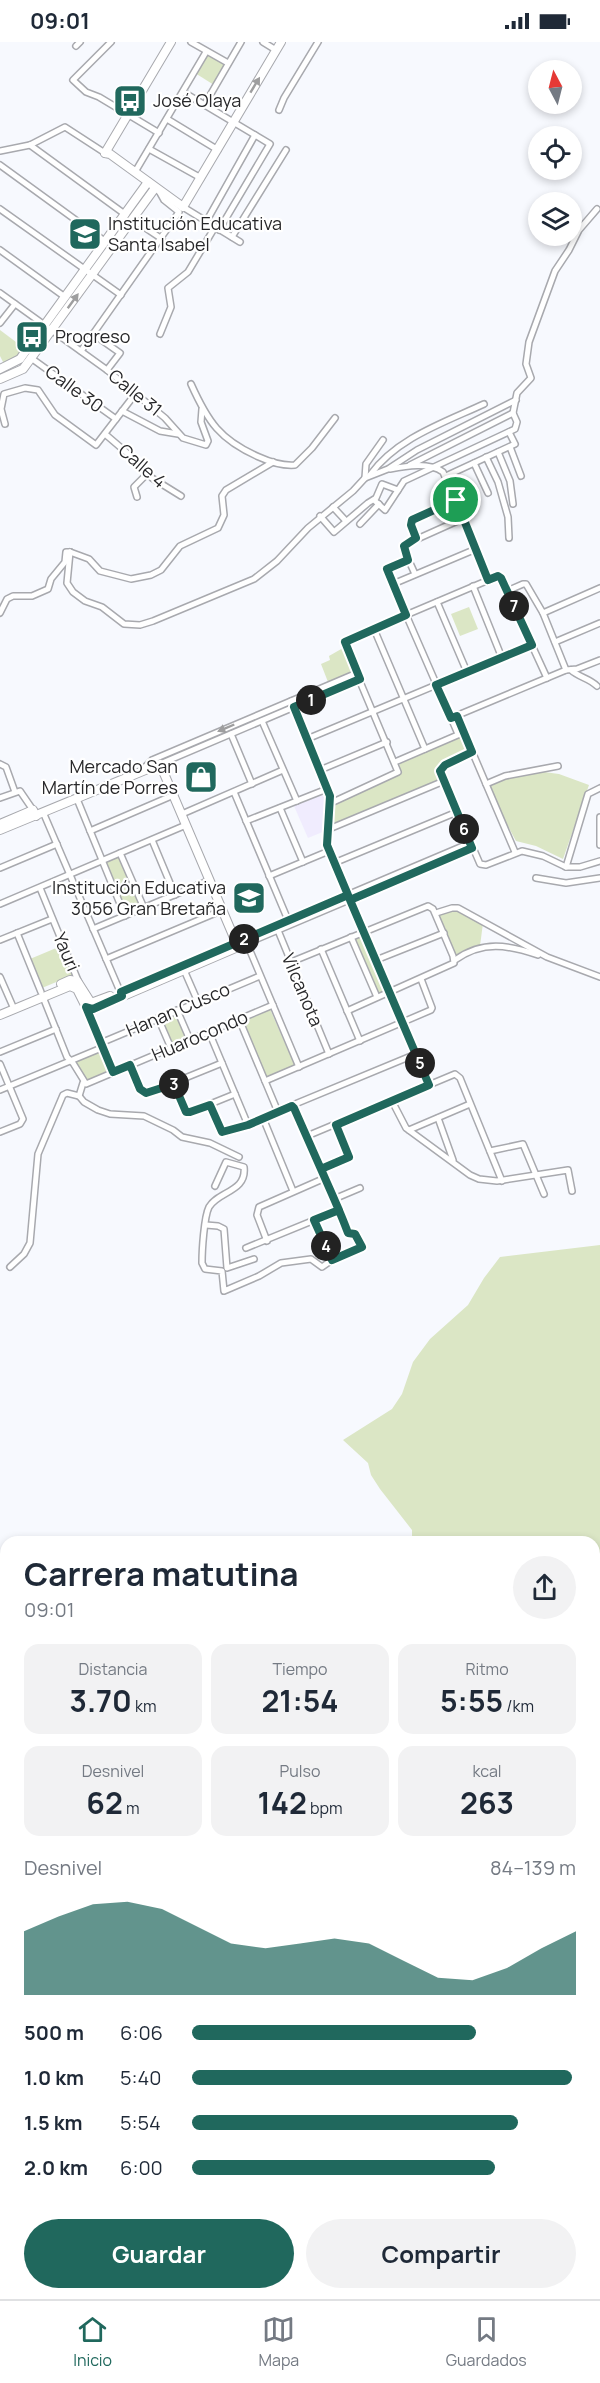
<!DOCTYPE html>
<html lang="es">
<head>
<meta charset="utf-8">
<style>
	:root { --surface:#fff; --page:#f2f2f3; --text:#1f2937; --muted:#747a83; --line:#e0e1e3; --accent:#20685d }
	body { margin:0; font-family:Manrope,sans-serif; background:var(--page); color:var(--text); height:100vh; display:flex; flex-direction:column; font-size:22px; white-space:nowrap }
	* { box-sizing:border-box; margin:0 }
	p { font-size:20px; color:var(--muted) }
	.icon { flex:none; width:33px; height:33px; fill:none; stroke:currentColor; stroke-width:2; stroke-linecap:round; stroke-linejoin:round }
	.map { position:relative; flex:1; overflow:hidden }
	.details { position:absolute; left:0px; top:1494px; width:600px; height:764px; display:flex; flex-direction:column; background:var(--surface); border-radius:18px 18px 0 0; box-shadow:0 3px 9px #0003 }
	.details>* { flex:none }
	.needle { width:39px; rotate:353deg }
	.buttons { position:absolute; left:528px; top:18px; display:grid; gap:12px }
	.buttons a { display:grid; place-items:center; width:54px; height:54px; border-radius:50%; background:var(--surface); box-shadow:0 3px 9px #0003; font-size:30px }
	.pin { position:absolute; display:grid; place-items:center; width:51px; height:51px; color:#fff; margin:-26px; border:3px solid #fff; border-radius:50%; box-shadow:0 2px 6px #0007 }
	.km { position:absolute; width:30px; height:30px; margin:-15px; border-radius:50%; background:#222; color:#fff; font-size:16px; line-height:30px; text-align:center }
	.round { display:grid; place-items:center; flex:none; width:63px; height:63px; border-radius:32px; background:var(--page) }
	.head { display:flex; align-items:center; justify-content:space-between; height:102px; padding:0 24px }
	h1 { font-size:33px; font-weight:700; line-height:45px }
	.metrics { display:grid; grid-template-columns:repeat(3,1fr); gap:9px; height:102px; padding:6px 24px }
	.metrics div { display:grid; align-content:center; border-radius:15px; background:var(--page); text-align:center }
	.metrics b { font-size:30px; font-weight:700 }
	.metrics small { font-size:16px; font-weight:400 }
	.metrics p { font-size:16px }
	.chart { height:168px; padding:12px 24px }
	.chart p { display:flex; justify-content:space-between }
	.chart svg { width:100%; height:108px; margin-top:6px; fill:var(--accent); opacity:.7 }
	.action { display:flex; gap:12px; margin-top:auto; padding:12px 24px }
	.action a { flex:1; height:69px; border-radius:36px; background:var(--accent); color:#fff; font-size:24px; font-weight:700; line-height:69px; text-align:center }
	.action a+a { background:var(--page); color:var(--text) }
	ul { padding:0 24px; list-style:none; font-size:20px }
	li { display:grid; grid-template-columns:96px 72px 1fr; align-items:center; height:45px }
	li i { height:15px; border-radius:8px; background:var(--accent) }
	.status { display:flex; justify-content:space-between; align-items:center; height:42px; padding:0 30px; background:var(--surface); direction:ltr }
	.status svg { height:16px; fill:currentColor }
	.tabs { display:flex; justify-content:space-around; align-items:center; height:84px; border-top:2px solid var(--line); background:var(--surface); font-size:16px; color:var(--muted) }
	.tabs a { display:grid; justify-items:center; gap:3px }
	.tabs .selected { color:var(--accent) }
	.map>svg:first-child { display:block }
</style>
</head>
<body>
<div class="status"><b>09:01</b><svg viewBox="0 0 49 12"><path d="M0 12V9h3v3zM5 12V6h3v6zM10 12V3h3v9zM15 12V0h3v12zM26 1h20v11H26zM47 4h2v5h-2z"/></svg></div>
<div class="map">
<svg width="600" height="2257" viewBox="0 0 600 2257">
	<rect width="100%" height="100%" fill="#f7f9fe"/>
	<polygon fill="#f0ecfe" points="322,753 327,759 325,789 308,796 294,764"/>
	<g fill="#dbe6c5">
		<polygon points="206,11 226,21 214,43 195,31"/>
		<polygon points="0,288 24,306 18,315 4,322 0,314"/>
		<polygon points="469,565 478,587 460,594 451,572"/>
		<polygon points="343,606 352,628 351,631 328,640 321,622 330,618 329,614"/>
		<polygon points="461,694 468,710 442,721 436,741 334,783 331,781 332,768 338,760 401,732 399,724 401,720"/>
		<polygon points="544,730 559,732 589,743 563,817 536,804 516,799 502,773 490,742 505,735"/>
		<polygon points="123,812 145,863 125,872 104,820"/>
		<polygon points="457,868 483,881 480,904 455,914 438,872"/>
		<polygon points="363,891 388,949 378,953 353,896"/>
		<polygon points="61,904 73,933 42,946 30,917"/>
		<polygon points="270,967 295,1024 267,1036 242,978"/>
		<polygon points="177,971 188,997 172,1003 161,977"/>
		<polygon points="99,1008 109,1030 87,1039 84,1038 75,1018"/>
		<polygon points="600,1203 600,2257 592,2257 589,2252 594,2252 594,1500 412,1500 412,1488 380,1447 371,1433 368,1421 343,1398 392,1367 402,1352 413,1320 430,1297 468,1263 484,1236 500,1215"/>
	</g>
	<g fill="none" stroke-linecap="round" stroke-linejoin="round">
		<g stroke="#a8a9ae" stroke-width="8">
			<g id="street">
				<polyline points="111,0 73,38 86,50 99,55 159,91"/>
				<polyline points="191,0 228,21"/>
				<polyline points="263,0 276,8"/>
				<polyline points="76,4 80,0"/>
				<polyline points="183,50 270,102 219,188"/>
				<polyline points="205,62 241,0"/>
				<polyline points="279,68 284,56 318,0"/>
				<polyline points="167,77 218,108"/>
				<polyline points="30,103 126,173"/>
				<polyline points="149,107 201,136"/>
				<polyline points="0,109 30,103 65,85 105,111"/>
				<polyline points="0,123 106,200"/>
				<polyline points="135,130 206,10"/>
				<polyline points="183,165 240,200"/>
				<polyline points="0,167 121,253"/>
				<polyline points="132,177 162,197"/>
				<polyline points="206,180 255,93"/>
				<polyline points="232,195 286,108"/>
				<polyline points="0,208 65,255"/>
				<polyline points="0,251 107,328 165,376 183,396 206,403 208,399 201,380 202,367"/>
				<polyline points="0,281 15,262"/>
				<polyline points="93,292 120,311 107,328"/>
				<polyline points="160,292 171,265 168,246 188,230 215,185"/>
				<polyline points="81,309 179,170 164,158 159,149"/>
				<polyline points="31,316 116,377"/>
				<path d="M191 342C208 380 220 398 259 415 270 420 282 424 295 423L312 406 335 376"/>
				<polyline points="122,369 160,389 178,392"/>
				<polyline points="5,382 1,367 4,352 25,346 38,348 55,373 96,403 136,351"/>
				<polyline points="105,392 140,422 152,436 181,454"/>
				<polyline points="510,405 521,434"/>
				<polyline points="498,410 510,439 513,462"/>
				<polyline points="486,415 498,440 508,475 509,496"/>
				<polyline points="474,421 488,451"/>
				<polyline points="410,423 513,371"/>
				<path d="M390 427C406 424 429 420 443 430L488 538"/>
				<path d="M370 433C397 396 443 381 484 362"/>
				<polyline points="446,434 515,402 509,390"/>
				<polyline points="365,436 366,422 383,398"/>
				<polyline points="137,455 134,445 147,432"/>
				<polyline points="374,458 385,468 404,439 515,387 517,380 513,371 517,351 531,336 526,322 529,300 555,229 569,208 579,188 597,167"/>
				<polyline points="333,465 346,479"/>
				<polyline points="320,474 334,490 368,461 376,456 382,442 398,448"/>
				<polyline points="360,482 379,462"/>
				<polyline points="416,496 411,483 412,478 456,458"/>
				<polyline points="70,510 67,541 73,550 85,559 102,565 124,582 140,583 153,579 254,537 277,519 308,486 353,449 365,436 388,427 417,408 516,358"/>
				<polyline points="70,510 89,517 100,529 131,537 151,533 161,528 180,504 218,486 224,473 222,454 226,448 273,420"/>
				<polyline points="408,517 388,526 387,529 458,692"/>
				<polyline points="415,532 404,508 406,502 464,476"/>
				<polyline points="393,542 476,507"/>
				<polyline points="473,544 502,616"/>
				<polyline points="507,549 523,542 526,542 543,571 566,628"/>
				<polyline points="437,560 467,630"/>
				<polyline points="0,571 7,557 13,554 32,554 48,547 51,537 65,520 66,510 70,510"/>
				<polyline points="543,571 600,546"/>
				<polyline points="374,587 425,707"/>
				<polyline points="555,600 600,581"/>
				<path d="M571 628C578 635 589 636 597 644"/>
				<polyline points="291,659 330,754 328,806 429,1043"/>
				<polyline points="457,674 515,810"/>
				<polyline points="451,676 566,628 577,627 600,618"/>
				<polyline points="262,679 297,759"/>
				<polyline points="231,692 252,742"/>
				<polyline points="307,697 532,603"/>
				<polyline points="472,710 445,722 440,729 480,822 486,823 522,809 543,814 566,825 580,825 600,819"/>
				<polyline points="395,720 460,692"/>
				<polyline points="0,722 6,725 15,750"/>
				<polyline points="160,722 360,637"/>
				<polyline points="320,728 387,700"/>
				<polyline points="141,729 152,718 357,631"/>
				<polyline points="486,742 505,734 558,724"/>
				<polyline points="234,750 288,878"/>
				<polyline points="0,756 20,749 33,768"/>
				<polyline points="77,757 125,874"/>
				<polyline points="331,761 398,730 345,604 347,598 498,534 501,536 547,636"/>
				<polyline points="280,766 303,820"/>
				<polyline points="43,770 122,954"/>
				<polyline points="182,772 283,728"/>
				<polyline points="600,775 600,803"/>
				<polyline points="246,779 327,747"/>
				<polyline points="329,787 444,739"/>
				<polyline points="90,789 169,755"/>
				<polyline points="152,798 175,853"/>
				<polyline points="120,811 144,866"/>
				<polyline points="334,821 457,770"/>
				<polyline points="566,825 588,752 600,746"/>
				<polyline points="0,826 57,802"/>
				<polyline points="269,834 329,809"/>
				<polyline points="536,836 566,841 600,836"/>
				<polyline points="40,846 79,941"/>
				<polyline points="0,862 186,783"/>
				<polyline points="436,871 452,866 458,866 547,915 600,935"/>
				<polyline points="277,886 329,1012"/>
				<polyline points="93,887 210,838"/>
				<polyline points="17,891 41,950"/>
				<polyline points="351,895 377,955"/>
				<polyline points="0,898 52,877"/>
				<polyline points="236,900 470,801"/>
				<polyline points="245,902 248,904 299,1025"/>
				<polyline points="238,905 472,806"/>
				<polyline points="321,907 360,999"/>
				<polyline points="106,917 218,870"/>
				<polyline points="376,918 444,891"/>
				<path d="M455 918C483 898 508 903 538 913"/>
				<polyline points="291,920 428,864 433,867 453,914 454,921 347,969"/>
				<polyline points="184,928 198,960"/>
				<polyline points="0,935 14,967"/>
				<polyline points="43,955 67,1015 73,1021 86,1042 273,963"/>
				<polyline points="86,965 113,1030"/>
				<polyline points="177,968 190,998"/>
				<polyline points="158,976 171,1006"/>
				<polyline points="239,977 278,1070"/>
				<polyline points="209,990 248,1083"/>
				<polyline points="0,1010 56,987"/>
				<polyline points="0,1022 23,1077 20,1082 0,1090"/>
				<polyline points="130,1023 140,1047 148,1051 222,1021"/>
				<polyline points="265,1039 431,968 432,966 421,937"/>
				<polyline points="174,1042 184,1068 188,1071 235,1052"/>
				<polyline points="0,1048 99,1007 103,1000 260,934"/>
				<polyline points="79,1054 84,1060 98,1068 110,1072 144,1074 173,1088 182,1095 210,1101 239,1115"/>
				<polyline points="392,1059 406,1086 470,1133 479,1137 497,1139 568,1128 572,1149"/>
				<polyline points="210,1063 222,1090 225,1091 416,1012"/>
				<polyline points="263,1076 293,1149"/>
				<polyline points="438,1076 453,1118"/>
				<polyline points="409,1088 470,1062"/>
				<polyline points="307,1094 455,1032 460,1036 502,1139"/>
				<polyline points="490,1109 523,1102 544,1152"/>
				<polyline points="321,1127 349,1115 336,1083"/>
				<path d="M215 1144 226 1120 244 1125C247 1150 218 1149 209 1165 204 1175 202 1209 202 1221L205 1227 222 1229 224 1249 259 1234 281 1221 311 1217 322 1225 332 1218 362 1205 355 1192 348 1191 292 1064"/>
				<polyline points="334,1157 360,1146"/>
				<polyline points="314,1178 332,1218"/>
				<polyline points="206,1183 218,1184 224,1187 227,1226 254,1217"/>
				<polyline points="267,1199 257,1173 259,1165 325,1136"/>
				<polyline points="246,1206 339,1168"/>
				<polyline points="10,1225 24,1212 30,1201 38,1112 63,1053 67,1051 79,1054 83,1041"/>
				<polyline points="0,1605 6,1602"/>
				<polyline points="0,1614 6,1624"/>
				<polyline points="0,1669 6,1666"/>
				<polyline points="0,1708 6,1705"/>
				<polyline points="0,1822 6,1822"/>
				<polyline points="0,1857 6,1849"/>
				<polyline points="0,1927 6,1925"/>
				<polyline points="0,2043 6,2045"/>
				<polyline points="57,2252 63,2257"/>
				<polyline points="145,2252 151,2257"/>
				<polyline points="232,2252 237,2257"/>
				<polyline points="281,2252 288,2257"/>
				<polyline points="377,2252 381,2257"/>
				<polyline points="414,2252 415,2257"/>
				<polyline points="435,2252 436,2257"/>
				<polyline points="462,2252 467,2257"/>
				<polyline points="498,2252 501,2257"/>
				<polyline points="136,2257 141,2252"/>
				<polyline points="197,2257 210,2252"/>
				<path d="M290 2257C301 2253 323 2251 334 2257"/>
				<polyline points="440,2257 449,2252"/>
				<polyline points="517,2257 522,2254 530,2257"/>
			</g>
		</g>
		<g stroke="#a8a9ae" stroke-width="10">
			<g id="secondary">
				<polyline points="105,111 110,112 183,165 281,0"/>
				<polyline points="105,111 171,0"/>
				<polyline points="0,327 20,317 148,140"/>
				<polyline points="0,337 23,327 26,323 155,146"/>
				<polyline points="0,782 33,768 36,774"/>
				<polyline points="0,788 160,722 238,905 93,967 86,965 77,947 70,944 0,973"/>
				<polyline points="61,942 70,938 77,939 91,961 110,954"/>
			</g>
		</g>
		<use href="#street" stroke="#fff" stroke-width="5"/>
		<use href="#secondary" stroke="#fff" stroke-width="8"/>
	</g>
	<defs><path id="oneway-solid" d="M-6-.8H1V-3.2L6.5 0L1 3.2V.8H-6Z" transform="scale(1.5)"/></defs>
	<g fill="#9e9e9f">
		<use href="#oneway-solid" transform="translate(255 43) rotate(-59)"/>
		<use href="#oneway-solid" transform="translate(73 259) rotate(-54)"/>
		<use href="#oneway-solid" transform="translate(226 686) rotate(157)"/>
	</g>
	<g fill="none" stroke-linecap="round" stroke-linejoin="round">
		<g stroke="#fff" stroke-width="12">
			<path id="route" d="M456 458 412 478 411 483 416 496 404 504 408 518 387 527 406 573 345 600 360 637 294 665 330 754 327 803 348 853 121 950 122 954 93 967 86 965 113 1030 130 1023 140 1047 146 1051 174 1042 186 1070H190L210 1063 222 1090 248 1083 292 1064 294 1066 339 1168 314 1178 332 1218 362 1205 355 1192 348 1191C340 1169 330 1148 321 1127L349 1115 336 1083 429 1043 350 858 472 806 440 729 445 723 472 710 457 674 451 676 436 643 532 603 501 536 498 534 488 538 456 458"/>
		</g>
		<use href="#route" stroke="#20685d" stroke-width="8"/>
	</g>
	<defs>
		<g id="bus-square" transform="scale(1.725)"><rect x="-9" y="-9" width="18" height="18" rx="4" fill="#20685d" stroke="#fff"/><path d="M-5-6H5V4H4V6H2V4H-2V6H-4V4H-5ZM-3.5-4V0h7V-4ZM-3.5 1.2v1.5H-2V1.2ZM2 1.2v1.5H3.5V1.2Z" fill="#fff"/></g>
		<g id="school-square" transform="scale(1.725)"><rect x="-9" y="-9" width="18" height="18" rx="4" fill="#20685d" stroke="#fff"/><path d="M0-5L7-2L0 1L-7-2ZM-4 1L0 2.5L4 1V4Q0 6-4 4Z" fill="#fff"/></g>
		<g id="shop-square" transform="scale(1.725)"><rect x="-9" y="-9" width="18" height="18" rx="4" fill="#20685d" stroke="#fff"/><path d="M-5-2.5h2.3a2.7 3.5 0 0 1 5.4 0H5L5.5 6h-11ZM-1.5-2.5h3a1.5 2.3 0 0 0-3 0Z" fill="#fff"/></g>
	</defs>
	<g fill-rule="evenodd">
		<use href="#bus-square" x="130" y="59"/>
		<use href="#school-square" x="85" y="192"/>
		<use href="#bus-square" x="32" y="295"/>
		<use href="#shop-square" x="201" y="735"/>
		<use href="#school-square" x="249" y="856"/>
	</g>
	<g text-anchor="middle" stroke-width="4.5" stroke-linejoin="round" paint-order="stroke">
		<g font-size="18" fill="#28282a" stroke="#fff" text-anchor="start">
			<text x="153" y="65">José Olaya</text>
			<text x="108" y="188">Institución Educativa<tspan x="108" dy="21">Santa Isabel</tspan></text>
			<text x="55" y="301">Progreso</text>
			<text x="178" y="731" text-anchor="end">Mercado San<tspan x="178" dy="21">Martín de Porres</tspan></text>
			<text x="226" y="852" text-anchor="end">Institución Educativa<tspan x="226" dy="21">3056 Gran Bretaña</tspan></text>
		</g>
		<g font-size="18" fill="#28282a" stroke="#fff">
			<text transform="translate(74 347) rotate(36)" y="6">Calle 30</text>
			<text transform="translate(135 351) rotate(39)" y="6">Calle 31</text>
			<text transform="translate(142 424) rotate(41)" y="6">Calle 4</text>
			<text transform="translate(66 910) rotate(67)" y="6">Yauri</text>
			<text transform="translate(302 948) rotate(67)" y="6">Vilcanota</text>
			<text transform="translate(178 968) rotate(-23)" y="6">Hanan Cusco</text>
			<text transform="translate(200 994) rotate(-23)" y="6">Huarocondo</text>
		</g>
	</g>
</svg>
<div class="buttons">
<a><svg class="needle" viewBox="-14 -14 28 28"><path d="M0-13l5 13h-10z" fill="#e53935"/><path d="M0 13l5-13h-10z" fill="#747a83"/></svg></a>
<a><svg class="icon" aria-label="locate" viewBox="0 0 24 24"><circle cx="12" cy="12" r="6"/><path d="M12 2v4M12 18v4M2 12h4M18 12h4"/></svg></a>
<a><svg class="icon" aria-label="layers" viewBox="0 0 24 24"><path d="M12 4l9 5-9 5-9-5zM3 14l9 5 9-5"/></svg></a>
</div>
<div class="pin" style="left:456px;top:458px;background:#1e9e55"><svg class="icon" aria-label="arrive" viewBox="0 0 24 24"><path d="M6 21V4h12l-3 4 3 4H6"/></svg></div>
<b class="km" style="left:311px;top:658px">1</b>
<b class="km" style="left:244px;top:897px">2</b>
<b class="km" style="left:174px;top:1042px">3</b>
<b class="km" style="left:326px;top:1204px">4</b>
<b class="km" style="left:420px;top:1021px">5</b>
<b class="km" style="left:464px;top:787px">6</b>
<b class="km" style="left:514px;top:564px">7</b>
<section class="details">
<div class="head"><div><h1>Carrera matutina</h1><p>09:01</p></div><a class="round"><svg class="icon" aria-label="share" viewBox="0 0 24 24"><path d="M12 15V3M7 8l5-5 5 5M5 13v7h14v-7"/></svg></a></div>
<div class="metrics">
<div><p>Distancia</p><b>3.70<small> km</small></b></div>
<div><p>Tiempo</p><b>21:54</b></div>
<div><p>Ritmo</p><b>5:55<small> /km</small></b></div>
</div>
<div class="metrics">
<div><p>Desnivel</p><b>62<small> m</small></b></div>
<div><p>Pulso</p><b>142<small> bpm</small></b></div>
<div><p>kcal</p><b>263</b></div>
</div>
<div class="chart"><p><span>Desnivel</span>84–139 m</p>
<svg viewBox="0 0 160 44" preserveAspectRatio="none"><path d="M0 44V18L10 12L20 7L30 6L40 9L50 16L60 23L70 25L80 23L90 21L100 23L110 30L120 37L130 38L140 33L150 25L160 18V44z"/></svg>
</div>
<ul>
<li><b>500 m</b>6:06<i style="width:74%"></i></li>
<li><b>1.0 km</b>5:40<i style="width:99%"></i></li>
<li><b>1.5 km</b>5:54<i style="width:85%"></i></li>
<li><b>2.0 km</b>6:00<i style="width:79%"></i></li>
</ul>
<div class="action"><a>Guardar</a><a>Compartir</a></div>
</section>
</div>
<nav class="tabs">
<a class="selected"><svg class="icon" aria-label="home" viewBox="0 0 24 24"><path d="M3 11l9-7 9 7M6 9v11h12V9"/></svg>Inicio</a>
<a><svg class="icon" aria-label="map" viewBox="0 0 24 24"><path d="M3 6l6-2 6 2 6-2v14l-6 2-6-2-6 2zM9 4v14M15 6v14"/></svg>Mapa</a>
<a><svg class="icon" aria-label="saved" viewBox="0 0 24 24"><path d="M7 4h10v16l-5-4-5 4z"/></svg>Guardados</a>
</nav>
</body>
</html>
